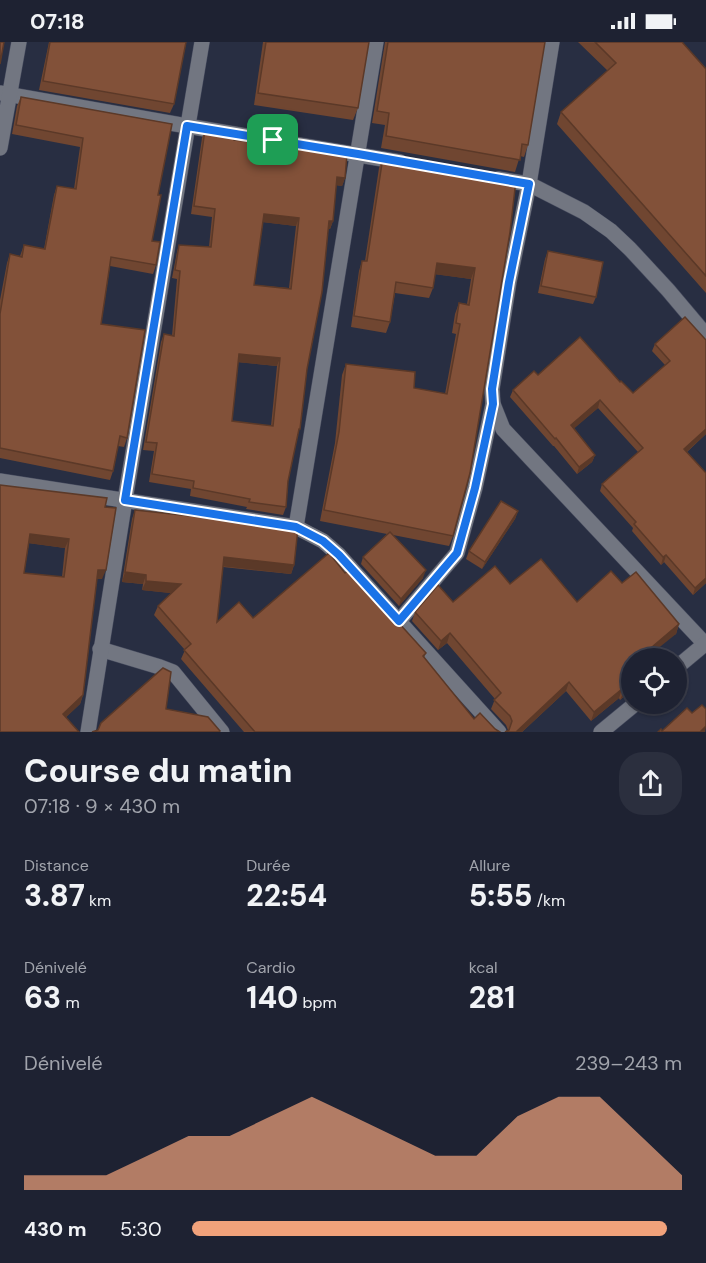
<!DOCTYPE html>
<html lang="fr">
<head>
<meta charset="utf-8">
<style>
	:root { --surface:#1e2232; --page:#2b2f3e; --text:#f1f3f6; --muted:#a1a4ac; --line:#3c3f4d; --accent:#f1a27b }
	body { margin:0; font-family:"DM Sans",sans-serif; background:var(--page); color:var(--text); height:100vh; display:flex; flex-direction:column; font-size:22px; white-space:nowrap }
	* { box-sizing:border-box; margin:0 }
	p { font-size:20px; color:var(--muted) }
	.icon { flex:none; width:33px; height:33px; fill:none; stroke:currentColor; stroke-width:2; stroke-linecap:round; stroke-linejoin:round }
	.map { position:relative; height:690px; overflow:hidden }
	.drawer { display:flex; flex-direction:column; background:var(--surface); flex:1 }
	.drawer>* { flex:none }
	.tools { position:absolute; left:621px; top:606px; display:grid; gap:12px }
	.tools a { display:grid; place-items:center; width:66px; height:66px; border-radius:50%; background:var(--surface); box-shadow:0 2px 4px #0004,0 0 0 2px var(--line); font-size:30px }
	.pin { position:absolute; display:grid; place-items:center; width:51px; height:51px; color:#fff; margin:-26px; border-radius:12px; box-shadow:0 3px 9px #0006 }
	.round { display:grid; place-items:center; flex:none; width:63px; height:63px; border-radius:24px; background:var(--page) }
	.headline { display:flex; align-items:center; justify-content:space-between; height:102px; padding:0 24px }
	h1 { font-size:33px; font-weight:800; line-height:45px }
	.figures { display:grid; grid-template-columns:repeat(3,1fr); gap:9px; height:102px; padding:6px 24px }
	.figures div { display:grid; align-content:center }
	.figures b { font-size:30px; font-weight:800 }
	.figures small { font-size:16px; font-weight:400 }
	.figures p { font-size:16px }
	.chart { height:168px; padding:12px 24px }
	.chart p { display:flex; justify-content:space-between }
	.chart svg { width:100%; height:108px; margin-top:6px; fill:var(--accent); opacity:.7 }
	ul { padding:0 24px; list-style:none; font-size:20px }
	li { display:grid; grid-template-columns:96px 72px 1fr; align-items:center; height:45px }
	li i { height:15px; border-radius:8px; background:var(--accent) }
	.status { display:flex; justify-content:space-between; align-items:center; height:42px; padding:0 30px; background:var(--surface); direction:ltr }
	.status svg { height:16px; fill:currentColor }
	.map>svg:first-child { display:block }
</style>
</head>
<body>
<div class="status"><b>07:18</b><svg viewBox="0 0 49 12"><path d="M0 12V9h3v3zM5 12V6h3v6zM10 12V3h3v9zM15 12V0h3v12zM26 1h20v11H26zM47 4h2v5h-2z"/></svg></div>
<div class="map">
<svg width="706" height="690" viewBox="0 0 706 690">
	<rect width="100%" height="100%" fill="#282e42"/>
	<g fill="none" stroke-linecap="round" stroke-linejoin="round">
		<g stroke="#464b5e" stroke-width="16">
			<g id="minor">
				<polyline points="0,51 187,84 400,120"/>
				<polyline points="0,106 19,0"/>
				<polyline points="498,137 529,142 584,170 611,189 630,207 668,248 706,293"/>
				<polyline points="493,362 503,387 706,603"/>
				<polyline points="0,439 296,485 323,499 339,513 499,690"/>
				<polyline points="296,485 376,0"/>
				<polyline points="399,579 457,511 475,446 493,362 492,347 509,240 529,142 552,0"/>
				<polyline points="100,607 160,625 173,630 222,690"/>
				<polyline points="676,626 706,601"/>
				<polyline points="88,690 125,458 202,0"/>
				<polyline points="601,690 635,662"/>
			</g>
		</g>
		<use href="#minor" stroke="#727681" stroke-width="15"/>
	</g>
	<g fill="#704631" fill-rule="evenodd">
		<polygon points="49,0 186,0 174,62 170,71 39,48"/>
		<polygon points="263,0 369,0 358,66 353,78 254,63"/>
		<polygon points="385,0 545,0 528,103 524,115 520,114 515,130 381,106 385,83 372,81"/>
		<polygon points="578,0 682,0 706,27 706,251 557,82 561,70 608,29"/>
		<polygon points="21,55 172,82 158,153 152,199 156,223 153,232 110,224 101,282 127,396 124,405 118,404 113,429 110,438 0,416 0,258 7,221 10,212 20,214 24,203 44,207 54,153 57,144 74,147 80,105 12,92 17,64"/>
		<path d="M205 88 345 136 342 144 336 143 333 179 330 187H328L297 395 288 439 286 465 283 473 246 467 247 465 190 454 191 447 149 440 154 409 143 408 161 300 164 292 172 294 177 237 172 236 177 210 179 203 209 205 212 175 191 172 202 96ZM263 180 296 184 289 246 254 243ZM238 320 277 324 271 384 232 379Z"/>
		<polygon points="383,115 516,138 453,494 449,504 393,493 423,536 399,564 361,522 363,515 387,492 320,479 335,401 342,333 346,322 414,346 445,352 456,292 452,291 455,272 459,261 467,262 471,237 435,232 433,246 429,256 395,251 390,280 386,291 351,285 359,229 362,219 365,219 379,126"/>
		<polygon points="548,209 596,255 593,262 538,251 545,217"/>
		<polygon points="706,298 706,392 687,410 706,431 706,541 693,553 664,520 661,523 632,489 633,486 600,449 602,442 638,410 598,366 574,386 595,413 592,420 577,432 554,404 553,404 510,355 513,348 538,333 620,340 633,351 665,323 652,309 655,302"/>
		<path d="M0 443 105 465 102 537H96L83 653 80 662 66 675 0 690ZM29 501 65 506 62 535 24 531Z"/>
		<polygon points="135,468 294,523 291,532 223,525 217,580 253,576 345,531 426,611 424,616 474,677 500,690 244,690 181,617 185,608 154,573 158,564 172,551 142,548 143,542 122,540 132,477"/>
		<polygon points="518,469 515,477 482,527 466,517 469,509"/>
		<polygon points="622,541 679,582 676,592 632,616 632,647 620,658 619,656 591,679 566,649 522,690 505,690 508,688 506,683 491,667 495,657 447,601 438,608 412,579 415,570 453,560 510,542 577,560"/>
	</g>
	<g fill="#5b3928">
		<polygon points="337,135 345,136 342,144 334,143"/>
		<polygon points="264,172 299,176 296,184 261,180"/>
		<polygon points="329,179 333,179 330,187 326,187"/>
		<polygon points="437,221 475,226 471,237 433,232"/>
		<polygon points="239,312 280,316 277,324 236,320"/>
		<polygon points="600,358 598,366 569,391 571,383"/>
		<polygon points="706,387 706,392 682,414 684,407"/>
		<polygon points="595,413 592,420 577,432 579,425"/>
		<polygon points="518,469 515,477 482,527 485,520"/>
		<polygon points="30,492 69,497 65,506 27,501"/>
		<polygon points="666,513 664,520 661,523 663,515"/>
		<polygon points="224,515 294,523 291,532 220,524"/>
		<polygon points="98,528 106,528 102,537 94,537"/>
		<polygon points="426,528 423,536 399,564 401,557"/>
		<polygon points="125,530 146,533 143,542 122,540"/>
		<polygon points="706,536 706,541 693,553 695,546"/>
		<polygon points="146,539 181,542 178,552 142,548"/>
		<polygon points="679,582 676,592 646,616 639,616"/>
		<polygon points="450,591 447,601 438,608 441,599"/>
		<polygon points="569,640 566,649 522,690 516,690"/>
		<polygon points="632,641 632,647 620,658 624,649"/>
		<polygon points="622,647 619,656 591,679 594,670"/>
		<polygon points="83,653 80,662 60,681 63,672"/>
		<polygon points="706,684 705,690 700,690"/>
	</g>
	<g fill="#825139" stroke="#5b3928" stroke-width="1.5" fill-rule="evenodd">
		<polygon points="0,0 4,0 0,22"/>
		<polygon points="50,0 186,0 174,62 43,39"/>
		<polygon points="266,0 369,0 358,66 258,51"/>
		<polygon points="388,0 545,0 528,103 522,102 520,118 386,94 389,71 377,69"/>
		<polygon points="595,0 682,0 706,27 706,234 561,70 616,21"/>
		<polygon points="21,55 172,82 158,153 161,153 152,199 160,200 156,223 111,215 101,282 145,288 127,396 120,394 113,429 0,406 0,272 10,212 22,215 24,203 45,207 57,144 76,147 83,96 16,83"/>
		<path d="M205 88 234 93V98L305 105 347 112 345 136 337 135 333 179H329L322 250 307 327 300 387H299L288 439 286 465 249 460 250 457 193 446 194 439 152 432 157 401 146 400 164 292 174 294 180 229 175 228 179 203 211 205 215 167 194 164ZM264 172 299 176 291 247 254 243ZM239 312 280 316 273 384 232 379Z"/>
		<polygon points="383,115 516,138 510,190 470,431 453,494 324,468 339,390 346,322 415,330 414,346 447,352 460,282 456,281 459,261 469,263 475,226 437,221 433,246 396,240 390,280 354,274 362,219 367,219"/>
		<polygon points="548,209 603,220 596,255 541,244"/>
		<polygon points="685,275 706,298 706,387 684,407 706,431 706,536 695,546 666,513 663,515 634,482 636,480 602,442 643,406 600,358 571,383 595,413 579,425 556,396 555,397 513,348 534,329 538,333 580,295 620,340 621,339 633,351 670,319 655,302"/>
		<path d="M0 443 107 456 105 465 116 466 106 528H98L83 653 63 672 79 690H0ZM30 492 69 497 64 535 24 531Z"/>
		<polygon points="501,459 518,469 485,520 469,509"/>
		<polygon points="135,468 246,480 247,478 298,486 294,523 224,515 217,580 239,560 253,576 329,511 345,531 350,527 426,611 423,614 474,677 480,671 495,687 500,690 255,690 184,608 191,602 158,564 181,542 146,539 146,533 125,530"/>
		<polygon points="390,490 426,528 401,557 363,515"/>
		<polygon points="541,517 577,560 611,529 622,541 636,530 679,582 639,616 632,616 632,641 624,649 622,647 594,670 569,640 516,690 505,690 509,688 512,679 510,674 494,658 501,651 450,591 441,599 415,570 438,543 453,560 495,524 510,542"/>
		<polygon points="163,626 171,630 166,667 208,675 220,689 219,690 92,690 98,688 101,681"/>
		<polygon points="702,663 706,667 706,684 700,690 658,690 661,687 662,689 687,666 692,671"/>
	</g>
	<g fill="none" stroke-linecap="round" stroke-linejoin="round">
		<g stroke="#fff" stroke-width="12">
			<polygon id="route" points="187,84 358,112 529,142 509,240 492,347 493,362 475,446 457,511 399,579 339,513 323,499 296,485 125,458"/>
		</g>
		<use href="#route" stroke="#1a73e8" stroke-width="8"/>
	</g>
</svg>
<div class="tools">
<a><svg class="icon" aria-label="locate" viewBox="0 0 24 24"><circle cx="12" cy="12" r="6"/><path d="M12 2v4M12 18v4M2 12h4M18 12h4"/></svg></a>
</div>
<div class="pin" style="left:273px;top:98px;background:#1e9e55"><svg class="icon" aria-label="arrive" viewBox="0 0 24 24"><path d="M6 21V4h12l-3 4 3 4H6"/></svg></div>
</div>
<section class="drawer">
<div class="headline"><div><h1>Course du matin</h1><p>07:18 · 9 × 430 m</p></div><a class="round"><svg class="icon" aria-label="share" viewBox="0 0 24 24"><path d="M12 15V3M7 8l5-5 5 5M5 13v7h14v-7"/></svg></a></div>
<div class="figures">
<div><p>Distance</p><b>3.87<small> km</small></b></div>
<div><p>Durée</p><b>22:54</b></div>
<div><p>Allure</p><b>5:55<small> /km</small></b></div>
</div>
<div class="figures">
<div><p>Dénivelé</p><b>63<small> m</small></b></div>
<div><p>Cardio</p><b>140<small> bpm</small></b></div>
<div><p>kcal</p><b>281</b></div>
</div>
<div class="chart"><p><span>Dénivelé</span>239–243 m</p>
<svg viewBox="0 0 160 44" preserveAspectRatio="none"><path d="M0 44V38L10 38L20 38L30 30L40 22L50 22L60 14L70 6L80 14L90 22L100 30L110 30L120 14L130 6L140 6L150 22L160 38V44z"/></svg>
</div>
<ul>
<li><b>430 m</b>5:30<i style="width:97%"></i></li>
</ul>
</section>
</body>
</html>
